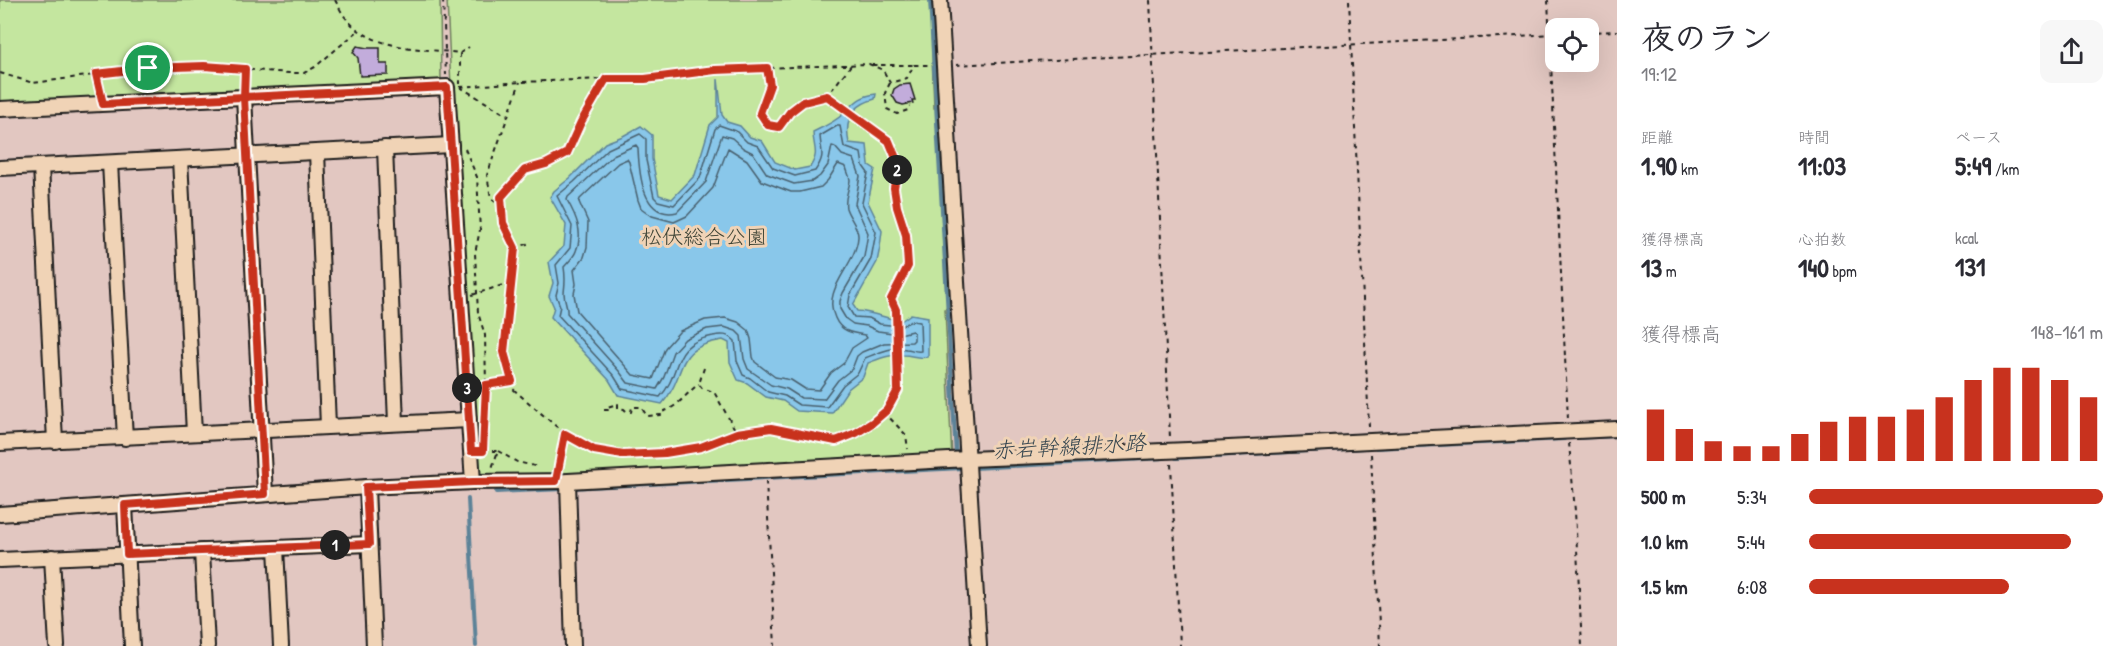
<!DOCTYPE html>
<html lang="ja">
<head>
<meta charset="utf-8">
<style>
	:root { --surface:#fff; --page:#f7f7f7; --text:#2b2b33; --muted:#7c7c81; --accent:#c8321e }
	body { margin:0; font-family:"Patrick Hand","Klee One",sans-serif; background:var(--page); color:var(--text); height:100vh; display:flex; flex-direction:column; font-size:22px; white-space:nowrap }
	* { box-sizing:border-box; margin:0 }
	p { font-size:20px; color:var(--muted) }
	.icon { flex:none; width:33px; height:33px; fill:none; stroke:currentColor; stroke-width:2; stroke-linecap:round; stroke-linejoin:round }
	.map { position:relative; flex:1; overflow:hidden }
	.drawer { display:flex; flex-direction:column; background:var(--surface); width:510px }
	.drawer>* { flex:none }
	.tools { position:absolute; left:1545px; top:18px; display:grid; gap:12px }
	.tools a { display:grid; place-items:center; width:54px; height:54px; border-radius:12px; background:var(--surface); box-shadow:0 6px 24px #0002; font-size:30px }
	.pin { position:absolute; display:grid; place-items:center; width:51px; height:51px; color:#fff; margin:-26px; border:3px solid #fff; border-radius:50%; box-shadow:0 2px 6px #0007 }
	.km { position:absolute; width:30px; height:30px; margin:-15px; border-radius:50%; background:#222; color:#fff; font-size:16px; line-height:30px; text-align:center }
	.round { display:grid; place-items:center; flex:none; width:63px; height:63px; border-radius:12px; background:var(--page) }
	.head { display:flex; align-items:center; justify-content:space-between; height:102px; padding:0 24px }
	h1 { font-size:33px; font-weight:700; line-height:45px }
	.metrics { display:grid; grid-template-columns:repeat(3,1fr); gap:9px; height:102px; padding:6px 24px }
	.metrics div { display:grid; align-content:center }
	.metrics b { font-size:26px; font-weight:700 }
	.metrics small { font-size:16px; font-weight:400 }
	.metrics p { font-size:16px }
	.chart { height:168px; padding:12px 24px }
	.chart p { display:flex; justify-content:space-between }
	.chart svg { width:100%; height:108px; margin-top:6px; stroke:var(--accent); stroke-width:6 }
	ul { padding:0 24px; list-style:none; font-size:20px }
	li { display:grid; grid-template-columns:96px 72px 1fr; align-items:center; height:45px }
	li i { height:15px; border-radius:8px; background:var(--accent) }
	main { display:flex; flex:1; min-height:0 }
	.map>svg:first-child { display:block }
</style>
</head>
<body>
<main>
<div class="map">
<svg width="1617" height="646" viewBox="0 0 1617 646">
	<rect width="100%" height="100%" fill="#e2c7c1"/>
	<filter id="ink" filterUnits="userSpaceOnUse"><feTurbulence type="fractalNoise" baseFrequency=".0167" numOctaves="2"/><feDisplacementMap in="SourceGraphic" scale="12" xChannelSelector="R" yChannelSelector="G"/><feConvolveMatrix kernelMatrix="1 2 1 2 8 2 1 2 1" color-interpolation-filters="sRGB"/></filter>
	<g filter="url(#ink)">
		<g fill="#c4e69f" stroke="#70815e" stroke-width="1.5">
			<polygon points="0,0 440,0 441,81 0,104"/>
			<polygon points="447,0 931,0 936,53 932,54 934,108 939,108 950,306 945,309 952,460 476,480 451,87"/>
		</g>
		<path fill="#89c7ea" stroke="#5d8398" stroke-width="1.5" d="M718 79 722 115 727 122 740 126 750 137 762 141 775 162 795 170 810 167C820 152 813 148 813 132 823 127 835 122 843 114 855 103 859 96 876 94L875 99C852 105 844 120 849 143L867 145 869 165 875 169 868 202 882 231 880 247 877 262 853 305 857 311C872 312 886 318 901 321L911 314 928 317V357C916 359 913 355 903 355 890 354 879 359 868 363L863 377 848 389 832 413 797 411 783 401 766 397 747 383 738 380 730 362 729 343 723 340C671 348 689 373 662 404L618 395 609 380 551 317 554 307 549 296 553 283 549 262 564 246 566 225 550 197 554 191 570 178 605 143 623 136 641 126 652 135V159L659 195 672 199 695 175 710 125 718 117Z"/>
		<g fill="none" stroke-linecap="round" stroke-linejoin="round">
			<g stroke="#48606e" stroke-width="1.5">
				<path d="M719 125 736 131 747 142 758 146 773 168 795 176 815 171C826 155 821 152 820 136L837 126H840L844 147 861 153 863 166 868 173 862 203 876 232 871 259 850 295 848 307 854 317 869 318 880 324 900 326 912 321 920 322 921 351C914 352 912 349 906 349 892 346 878 353 865 358L858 373 843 385 827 407 799 405 785 396 768 392 750 378 743 375 737 361 735 341C728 334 722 334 713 336 669 344 683 372 660 397L622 389 614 376 558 315 560 306 556 295 559 283 556 265 570 248 572 226 557 196 574 182 608 149 640 134 646 139V160L654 197 658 201 674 205 700 178 715 129Z"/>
				<path d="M722 135 732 138 743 148 753 153 767 174 794 184 813 181 820 176 828 165 832 146 835 147 842 155 854 159 860 176 855 204 868 233 864 257 843 293 840 301V309L846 319 853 324 867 326 878 331 900 334 912 331 914 333V340L912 342 884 343 862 352 857 356 852 369 838 380 824 399 801 398 787 389 771 385 748 369 744 359 741 336 736 331 724 327 707 329 685 339 673 352 664 377 657 389 628 383 619 371 567 313C568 306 564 300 564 293 565 281 566 280 564 267 568 262 574 257 576 251 584 233 576 216 567 200L568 197 613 155 636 145 638 148C639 172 642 220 677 212L706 182Z"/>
				<path d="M728 148 747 160 762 181 791 192H800L821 187 828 180 838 164 846 167C847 172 850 176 850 180 849 190 844 198 846 208 849 218 859 227 858 237 856 266 821 289 835 318 841 332 852 333 865 335L867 338 852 348 844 363 831 373 819 390 805 389 791 380 775 377 755 362 753 357 751 339 748 330 738 322 725 318 705 320 680 331 665 348 653 379 633 375 577 311 574 294 576 284 574 270 584 257 587 247 588 222 579 202 580 199 618 163 627 159 629 162 638 200 641 208 652 216 674 222 687 216 713 188Z"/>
			</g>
			<g stroke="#5d8398" stroke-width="4">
				<polyline points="930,0 956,456"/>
				<polyline points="1575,438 1617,436"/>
				<polyline points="1376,448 1564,439"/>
				<polyline points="1176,458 1364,448"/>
				<polyline points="975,468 1165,458"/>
				<polyline points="571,488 963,468"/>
				<polyline points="496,492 564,489"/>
				<polyline points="468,499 476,646"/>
			</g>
		</g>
		<g fill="#c2acdb" stroke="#1c1c1c" stroke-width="1.5">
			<polygon points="357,46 367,48 380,48 380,64 388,64 388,75 360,76 358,58 353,52"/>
			<polygon points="910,84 915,100 912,100 913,103 903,105 897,103 892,95 894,89 900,85"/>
		</g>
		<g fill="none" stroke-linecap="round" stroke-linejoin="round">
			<g stroke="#1c1c1c" stroke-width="18">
				<g id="minor">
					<polyline points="940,0 979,646"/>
					<polyline points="244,97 265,494"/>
					<polyline points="0,109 447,87 473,482"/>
					<polyline points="385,148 396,423"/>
					<polyline points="317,152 328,426"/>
					<polyline points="180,159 194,433"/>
					<polyline points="110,163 125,438"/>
					<polyline points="41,166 55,441"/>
					<polyline points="0,168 451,145"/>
					<polyline points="0,443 469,420"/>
					<polyline points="568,481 573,646"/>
					<polyline points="367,487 374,646"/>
					<polyline points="125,505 132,646"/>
					<polyline points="0,514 367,487 473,482 568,481 967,459 1188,450 1617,429"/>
					<polyline points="276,548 281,646"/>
					<polyline points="202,551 207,646"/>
					<polyline points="52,557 57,646"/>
					<polyline points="0,560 369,544"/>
				</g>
			</g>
			<g stroke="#1c1c1c" stroke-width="2" stroke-dasharray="4.5 4.5" stroke-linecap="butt">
				<path d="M335 0C338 5 341 12 345 17 371 51 422 48 460 53V84"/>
				<polyline points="443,0 446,75"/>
				<polyline points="1150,0 1170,438"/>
				<polyline points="1349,0 1369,427"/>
				<polyline points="1548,0 1568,420"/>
				<polyline points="1588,32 1617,31"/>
				<polyline points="460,53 469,47"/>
				<polyline points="851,65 827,96 889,141 898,163 894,188 897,207 906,235 908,266 891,299 896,311 898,390 887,410 872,423 856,433 836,441 771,428 737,433 701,447 665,453 623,455 594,450 565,434 513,389 504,352 515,248 503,223 501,197 525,170 546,164 567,153 581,122 606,79 645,79 715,70 869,64 883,70 890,83 907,78 914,65 932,65"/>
				<polyline points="872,65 914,65"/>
				<polyline points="956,65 1556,34"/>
				<polyline points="767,68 770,85 760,113 768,125 779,127 790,113 803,102 827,96"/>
				<polyline points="0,73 33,83 149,68 204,66 289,73 304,73 315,67 359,30"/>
				<polyline points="96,74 100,91"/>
				<polyline points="890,83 885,93 887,109 897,114 908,110 910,106"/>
				<polyline points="245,84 245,69"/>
				<polyline points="460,87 520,82 606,79"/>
				<polyline points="460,87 507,115"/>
				<polyline points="465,149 477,177 480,230 475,253 478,313 485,335 486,385 484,436"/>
				<polyline points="502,208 491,198 487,175 520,82"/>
				<polyline points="515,248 530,243"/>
				<polyline points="472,295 512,282"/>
				<polyline points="704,368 699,384 702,388 714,392 737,433"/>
				<polyline points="486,385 512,381"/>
				<path d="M604 410H608L607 407 618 404V408L624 409 627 412H631L632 407H641L647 416 661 415V412C677 409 686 393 699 384"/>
				<polyline points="884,412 906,435 908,449"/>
				<polyline points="1569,443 1575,511 1582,646"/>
				<polyline points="483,451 498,451 491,471"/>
				<polyline points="498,451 517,462 539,467"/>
				<polyline points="1371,454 1380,646"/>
				<polyline points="1171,464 1180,646"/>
				<polyline points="558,469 565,434"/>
				<polyline points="766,481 775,646"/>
			</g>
			<use href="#minor" stroke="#f0d3b6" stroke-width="14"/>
		</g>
	</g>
	<g fill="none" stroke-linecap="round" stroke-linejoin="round" filter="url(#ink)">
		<g stroke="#fff" stroke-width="12">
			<polyline id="route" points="148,68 204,66 245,69 244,97 265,494 125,505 127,554 369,544 366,487 473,482 556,481 565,434 594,450 623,455 665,453 701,447 737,433 771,428 836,441 856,433 872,423 887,410 898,390 896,310 891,299 908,266 906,235 897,207 894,188 898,163 889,141 827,96 803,102 790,112 779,127 768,125 760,113 770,85 767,68 715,70 645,79 606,79 581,122 567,153 546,164 525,170 501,197 503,223 515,248 504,352 512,381 486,385 483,451 471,451 447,87 103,104 96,74 148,68"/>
		</g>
		<use href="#route" stroke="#c8321e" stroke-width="8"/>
	</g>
	<g text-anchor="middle" stroke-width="6" stroke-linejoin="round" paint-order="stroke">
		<g font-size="21" fill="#3e4436" stroke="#f0d3b6">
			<text x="704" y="244">松伏総合公園</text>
		</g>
		<g font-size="22" font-style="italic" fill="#374750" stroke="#f0d3b6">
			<text transform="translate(1069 446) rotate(-3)" y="8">赤岩幹線排水路</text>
		</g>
	</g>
</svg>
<div class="tools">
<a><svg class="icon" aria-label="locate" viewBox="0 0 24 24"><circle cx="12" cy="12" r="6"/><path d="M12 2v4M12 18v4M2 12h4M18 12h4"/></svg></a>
</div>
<div class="pin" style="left:148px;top:68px;background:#1e9e55"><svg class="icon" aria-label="arrive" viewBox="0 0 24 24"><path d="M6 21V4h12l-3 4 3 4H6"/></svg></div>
<b class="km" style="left:335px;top:545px">1</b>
<b class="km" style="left:897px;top:170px">2</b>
<b class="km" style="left:467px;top:388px">3</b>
</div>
<section class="drawer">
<div class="head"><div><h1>夜のラン</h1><p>19:12</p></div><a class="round"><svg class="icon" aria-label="share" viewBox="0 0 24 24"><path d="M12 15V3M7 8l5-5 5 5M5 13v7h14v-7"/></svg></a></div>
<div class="metrics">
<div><p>距離</p><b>1.90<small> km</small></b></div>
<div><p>時間</p><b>11:03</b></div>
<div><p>ペース</p><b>5:49<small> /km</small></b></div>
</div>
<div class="metrics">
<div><p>獲得標高</p><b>13<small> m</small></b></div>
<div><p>心拍数</p><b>140<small> bpm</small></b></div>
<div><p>kcal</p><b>131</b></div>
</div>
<div class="chart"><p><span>獲得標高</span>148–161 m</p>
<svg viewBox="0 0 160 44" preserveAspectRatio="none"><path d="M5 44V23M15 44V31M25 44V36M35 44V38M45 44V38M55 44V33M65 44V28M75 44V26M85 44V26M95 44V23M105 44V18M115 44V11M125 44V6M135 44V6M145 44V11M155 44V18"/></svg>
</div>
<ul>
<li><b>500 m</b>5:34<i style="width:100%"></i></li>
<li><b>1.0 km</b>5:44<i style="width:89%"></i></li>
<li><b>1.5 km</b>6:08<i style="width:68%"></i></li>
</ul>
</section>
</main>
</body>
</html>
